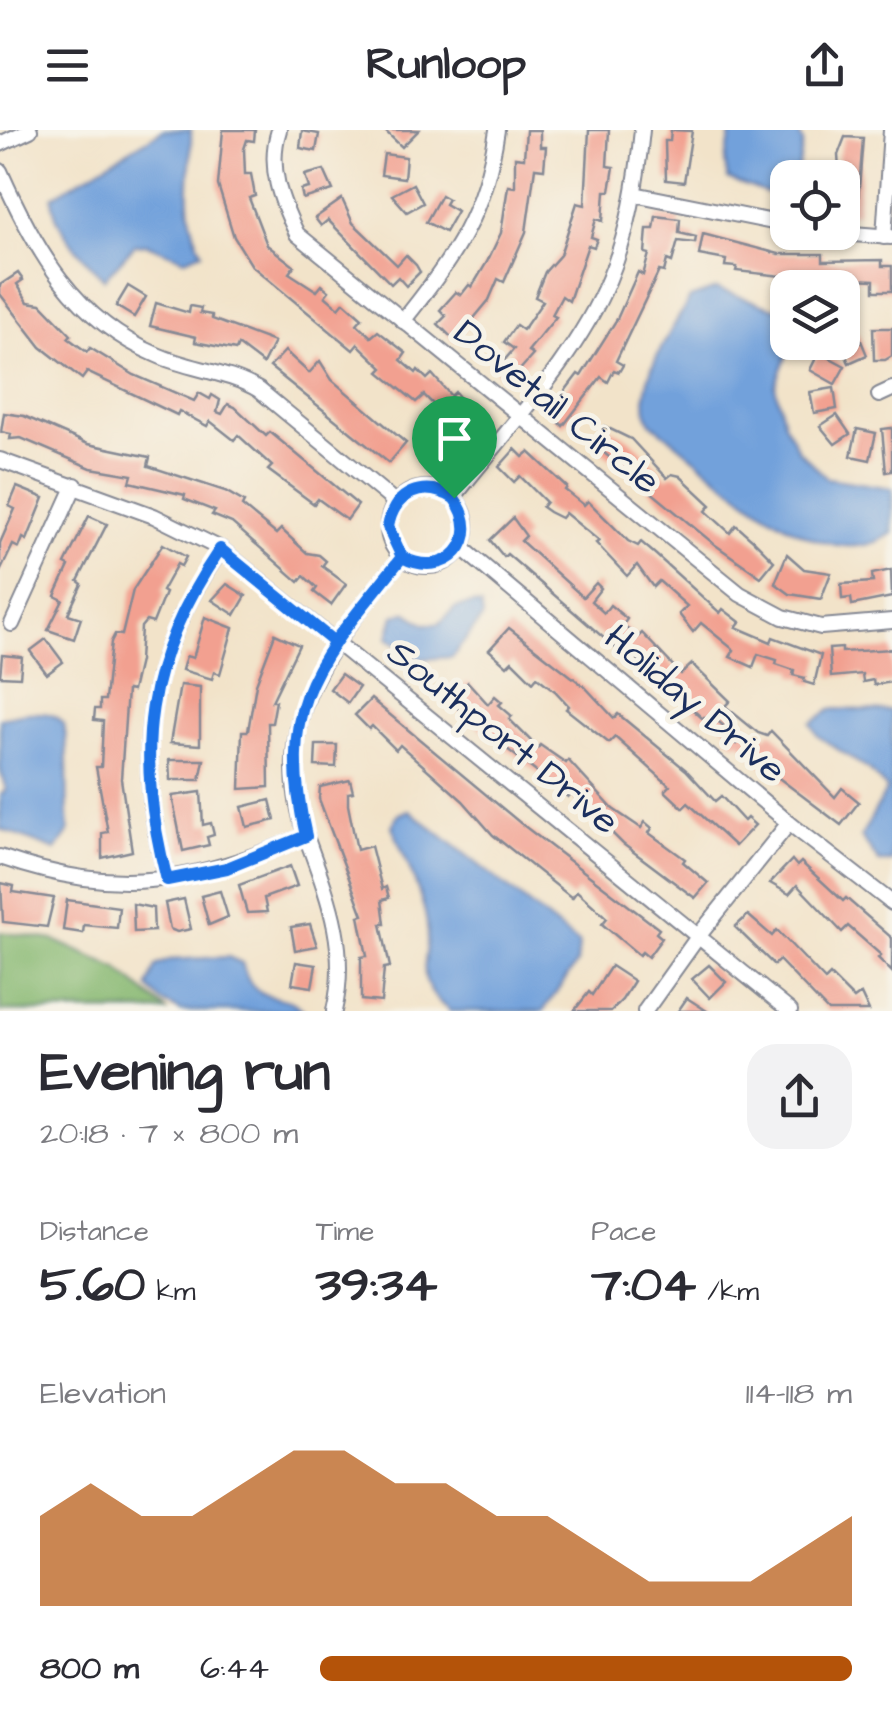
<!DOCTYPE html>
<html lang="en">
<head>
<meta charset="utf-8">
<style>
	:root { --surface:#fff; --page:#f2f2f3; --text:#2b2b33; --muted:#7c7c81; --accent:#b45309 }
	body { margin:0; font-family:"Architects Daughter",sans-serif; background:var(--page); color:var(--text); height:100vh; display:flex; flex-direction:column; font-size:38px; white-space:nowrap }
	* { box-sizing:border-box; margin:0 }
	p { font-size:32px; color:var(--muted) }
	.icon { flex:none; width:55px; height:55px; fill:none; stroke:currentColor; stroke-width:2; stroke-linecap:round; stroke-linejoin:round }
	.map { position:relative; height:881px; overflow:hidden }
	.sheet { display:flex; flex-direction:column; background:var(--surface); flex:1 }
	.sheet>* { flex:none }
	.buttons { position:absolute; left:770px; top:30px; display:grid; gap:20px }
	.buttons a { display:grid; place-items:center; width:90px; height:90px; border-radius:20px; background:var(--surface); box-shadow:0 2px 8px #0004; font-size:50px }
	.pin { position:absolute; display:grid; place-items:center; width:85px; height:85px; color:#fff; margin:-102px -42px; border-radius:50% 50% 50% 0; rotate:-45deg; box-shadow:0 0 10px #0007 }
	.pin .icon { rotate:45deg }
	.round { display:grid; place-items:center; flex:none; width:105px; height:105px; border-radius:30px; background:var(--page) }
	.headline { display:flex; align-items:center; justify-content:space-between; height:170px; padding:0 40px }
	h1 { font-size:55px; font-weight:700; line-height:75px }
	.figures { display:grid; grid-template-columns:repeat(3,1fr); gap:15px; height:170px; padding:10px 40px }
	.figures div { display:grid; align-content:center }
	.figures b { font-size:50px; font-weight:700 }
	.figures small { font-size:28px; font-weight:400 }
	.figures p { font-size:28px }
	.chart { height:280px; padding:20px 40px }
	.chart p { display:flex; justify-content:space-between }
	.chart svg { width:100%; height:180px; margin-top:10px; fill:var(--accent); opacity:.7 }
	ul { padding:0 40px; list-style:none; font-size:32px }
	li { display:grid; grid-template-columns:160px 120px 1fr; align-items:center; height:75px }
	li i { height:25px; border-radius:12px; background:var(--accent) }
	header { display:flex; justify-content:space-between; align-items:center; height:130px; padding:0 40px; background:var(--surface); font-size:45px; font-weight:700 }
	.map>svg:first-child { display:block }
</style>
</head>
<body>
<header><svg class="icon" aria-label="menu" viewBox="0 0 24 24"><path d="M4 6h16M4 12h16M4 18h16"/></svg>Runloop<svg class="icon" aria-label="share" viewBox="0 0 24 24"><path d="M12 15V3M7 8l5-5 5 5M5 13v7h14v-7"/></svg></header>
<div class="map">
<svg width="892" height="881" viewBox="0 0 892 881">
	<rect width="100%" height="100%" fill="#f7f3e8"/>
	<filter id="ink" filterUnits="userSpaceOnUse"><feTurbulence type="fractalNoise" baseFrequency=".01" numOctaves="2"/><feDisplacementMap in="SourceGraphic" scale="20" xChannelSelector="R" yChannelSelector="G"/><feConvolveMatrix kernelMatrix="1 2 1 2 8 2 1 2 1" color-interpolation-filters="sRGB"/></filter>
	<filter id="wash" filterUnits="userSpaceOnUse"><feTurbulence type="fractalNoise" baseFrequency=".0048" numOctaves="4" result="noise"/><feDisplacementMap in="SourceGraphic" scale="40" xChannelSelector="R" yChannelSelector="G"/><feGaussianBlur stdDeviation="2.25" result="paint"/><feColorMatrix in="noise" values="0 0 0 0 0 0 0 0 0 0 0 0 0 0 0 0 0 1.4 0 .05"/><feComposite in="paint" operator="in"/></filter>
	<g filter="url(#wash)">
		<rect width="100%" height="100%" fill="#f2e3c9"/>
		<polygon fill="#8aba74" stroke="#527469" stroke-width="2.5" points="0,802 54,810 118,839 167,881 0,881"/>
		<g fill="#72a1db" stroke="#46689c" stroke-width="2.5">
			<path d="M163 0H191C192 47 180 77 202 122L185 129 147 114 135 115 104 149C84 127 53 99 52 67Z"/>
			<polygon points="732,0 798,0 803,13 797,47 788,48 787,60 766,63 728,49 725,32"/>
			<path d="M716 159 787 182 788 212 791 213 775 256 784 292 798 320 827 348 892 358V403C821 457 707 332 651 293 630 256 671 203 690 168Z"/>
			<polygon points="472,474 481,476 483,487 452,527 420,529 388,508 394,486 406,482 424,494 439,494 455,478"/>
			<polygon points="832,579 892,581 892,732 879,732 861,707 887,659 869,640 818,606 811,593"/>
			<path d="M26 583C40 583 55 581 63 594 69 603 66 680 69 701L56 720 0 699V666L6 659 0 639V588Z"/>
			<path d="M409 680 579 814 577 833 543 881H450C405 848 436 826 425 783 418 753 403 724 392 696L398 685Z"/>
			<path d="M228 827 242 833C254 881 281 857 304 881H182L162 872 148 857 156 836 169 830Z"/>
		</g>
		<g id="blocks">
			<g fill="#f2a090">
				<polygon points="223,0 255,0 254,11 247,10 244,19 245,44 251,44 255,66 249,68 267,115 294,136 289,143 317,161 322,155 329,161 325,166 339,178 344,172 362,188 357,194 371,207 378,201 406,223 401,230 416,243 418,240 427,249 432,244 451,266 455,262 481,293 464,310 446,297 451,292 424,265 416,272 379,242 383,238 358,214 353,220 252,136 234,107 218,55"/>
				<polygon points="384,0 419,0 402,17"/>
				<polygon points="526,0 540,0 540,17 546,17 544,39 535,38 526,102 504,152 498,149 489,170 455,211 438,194 446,186 440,180 456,162 461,165 469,155 472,157 487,132 501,103 508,56 515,57 515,27 524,28"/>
				<polygon points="589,0 609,0 607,36 614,37 610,61 605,61 603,91 596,89 591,107 597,109 594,117 588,115 569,171 562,166 552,185 556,187 528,221 533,225 509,252 496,240 514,219 504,212 516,195 523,200 543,171 535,167 545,142 560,125 577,73 585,75"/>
				<polygon points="671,0 692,1 684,52 666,50 665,11 670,11"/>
				<polygon points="302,1 319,4 316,21 300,18"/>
				<polygon points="845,7 863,8 857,84 842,83 838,25"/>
				<polygon points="384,24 406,27 404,48 381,45"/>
				<polygon points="324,40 333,60 303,69 301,60 309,58 305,45"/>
				<polygon points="413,54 423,73 407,82 392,65"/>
				<polygon points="441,65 448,69 445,74 457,81 445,102 426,92"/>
				<polygon points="342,69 353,93 397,135 406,125 416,135 420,142 406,156 398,147 391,154 328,90 321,96 315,88"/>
				<polygon points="656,86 680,89 679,103 696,107 695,113 678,111 672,132 667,130 664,142 659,141 616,231 623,235 619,242 614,240 608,252 601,247 563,296 549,282 578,244 581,246 617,189 638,142 643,145 649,124 645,123 647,99 654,99"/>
				<polygon points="703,104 779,124 823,124 823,131 882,130 882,136 892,136 892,161 874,161 874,150 834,148 833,156 813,155 782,146 736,141 737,137 725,136 726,130 699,125"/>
				<polygon points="18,143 23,150 17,154 28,172 41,174 71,205 68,208 87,222 90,218 134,245 194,271 199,263 210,269 212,265 220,270 217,282 222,284 228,274 235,277 266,306 270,302 358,375 347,390 318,369 314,374 268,340 272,336 238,305 234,310 210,291 207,296 179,281 177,285 87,242 82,249 41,217 0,164 0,155"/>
				<polygon points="128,156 146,167 134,187 116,176"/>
				<polygon points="156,173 189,183 190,176 201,178 200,183 212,185 212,189 274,212 263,234 238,215 236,220 195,212 196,207 150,196"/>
				<polygon points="873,198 892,198 892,226 885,230 874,230"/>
				<polygon points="857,201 867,225 849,233 840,212"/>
				<polygon points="285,221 309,243 320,231 332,250 406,313 389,333 270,237"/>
				<polygon points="819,222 845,236 835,254 810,240"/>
				<polygon points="834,258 837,279 814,283 810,262"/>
				<polygon points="4,283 24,286 88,314 150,327 148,336 225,361 244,372 242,376 276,404 281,399 307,423 319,425 326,431 322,436 346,454 331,475 314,462 317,458 304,446 299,452 232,393 212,385 215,381 184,369 185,365 130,352 132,345 91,338 21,308 10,309 11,304 1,302"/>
				<polygon points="837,285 850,304 835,314 820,296"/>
				<polygon points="604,296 631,309 667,348 672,344 680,346 711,375 706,381 730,403 736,395 753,410 774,431 761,447 714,414 591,312"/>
				<polygon points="892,298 892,341 886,342 882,299"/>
				<polygon points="857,299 876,303 870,330 851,326"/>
				<polygon points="515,319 523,327 529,322 567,357 565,360 584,375 588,371 628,411 638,416 641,412 655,424 720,483 723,479 740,492 736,497 771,512 773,507 821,525 814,555 804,552 805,548 793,545 794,540 776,534 777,530 758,524 753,537 730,527 734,520 701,493 693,502 679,484 687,476 659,451 653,457 637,435 627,446 596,413 599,411 565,383 561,388 549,382 542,377 546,372 520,346 514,352 499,337"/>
				<polygon points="17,357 44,368 27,410 23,408 19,418 13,415 0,442 0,413 15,379 9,376"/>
				<polygon points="89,386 107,394 78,451 82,454 68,484 81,488 74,509 48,500 63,470 55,466 69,436 65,434"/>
				<polygon points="513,388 526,406 521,411 583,467 596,453 601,458 591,471 604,483 610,475 627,489 623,495 637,508 642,503 681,544 692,534 730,571 725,576 758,603 767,606 771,601 835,667 842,658 859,672 841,695 759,633 739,610 736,614 726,606 730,601 714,588 702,588 632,524 628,529 507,424 504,427 490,410"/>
				<polygon points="163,414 186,427 181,436 177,434 162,461 165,463 153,493 146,491 141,497 139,531 132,561 127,560 121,649 132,721 102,728 102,703 108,702 96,637 101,637 103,591 94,590 95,579 100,579 100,570 105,570 111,512 115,504 122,505 133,460"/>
				<polygon points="787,424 804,439 831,443 821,469 790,464 775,453"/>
				<polygon points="891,440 892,467 852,475 851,468 842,469 841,454 873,452 872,444"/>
				<polygon points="227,454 246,466 235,485 212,470"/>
				<polygon points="205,487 233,498 220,544 214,542 212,549 182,540 186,526 193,528"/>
				<polygon points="509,498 585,557 614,588 618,584 686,640 715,671 721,666 744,691 747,688 755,695 735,716 688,673 683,678 665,661 670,656 615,607 609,613 566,579 569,576 555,561 537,547 533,552 512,531 507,536 489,520"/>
				<polygon points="275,504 299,515 272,571 276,571 272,593 268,593 269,657 240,659 242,601 248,601 256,554"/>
				<polygon points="46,509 63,532 47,544 30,521"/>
				<polygon points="842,518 842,522 892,519 892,552 874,555 873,550 863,552 862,544 831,547 829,519"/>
				<polygon points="2,525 22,527 20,547 0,546"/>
				<polygon points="341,544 359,557 348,573 330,559"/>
				<polygon points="468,552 488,574 495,566 502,572 499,575 512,586 509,589 538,618 540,615 566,633 568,630 613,679 641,698 645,692 652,698 649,703 685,729 683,732 708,753 695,768 623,714 594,685 590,688 572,663 568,667 464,585 450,570"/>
				<polygon points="180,555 200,557 200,615 170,613"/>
				<polygon points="371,569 519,692 659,799 656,803 662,808 648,827 642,822 639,825 602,794 607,788 577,761 572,768 493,705 463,671 400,615 396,620 372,596 369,599 355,585"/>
				<polygon points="316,615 337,615 336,637 315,636"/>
				<polygon points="169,630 204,630 200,650 170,650"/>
				<polygon points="350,650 353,662 348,663 348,675 357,720 371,716 382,759 386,757 389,768 382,770 385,794 381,794 390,837 384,838 381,872 361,870 361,827 367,826 359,786 363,785 319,669 320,657"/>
				<polygon points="201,662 203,695 211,693 214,705 207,707 209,715 183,721 172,666"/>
				<polygon points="270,670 275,690 247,697 242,677"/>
				<polygon points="792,730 797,736 801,732 843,771 846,768 892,808 892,842 878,828 881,825 848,796 842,802 797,755 789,764 770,753"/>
				<polygon points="290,736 297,756 264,768 267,782 247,783 239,755"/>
				<polygon points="1,753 14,756 13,762 54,768 47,797 3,792"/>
				<polygon points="220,761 228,787 209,795 201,766"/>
				<polygon points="184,769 191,799 177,802 170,799 165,773"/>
				<polygon points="67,770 119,777 117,798 84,795 83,803 63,800"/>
				<polygon points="133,774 153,778 154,801 134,802"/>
				<polygon points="748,785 772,806 777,800 825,850 830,845 854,869 861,864 869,881 828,881 779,830 774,835 735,797"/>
				<polygon points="310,794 317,816 295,820 291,797"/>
				<polygon points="296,832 316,835 312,857 292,854"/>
				<polygon points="709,835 726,852 710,868 692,849"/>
				<polygon points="611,836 634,851 622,870 611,881 574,881 589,862 592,865"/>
				<polygon points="687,868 707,881 678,881"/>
			</g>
		</g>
	</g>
	<g filter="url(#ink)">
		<use href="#blocks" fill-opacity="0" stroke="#868994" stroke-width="2.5"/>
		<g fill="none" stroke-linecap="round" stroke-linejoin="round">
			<g stroke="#868994" stroke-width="18">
				<g id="minor">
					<path d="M279 0C267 37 281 71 297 104L740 464 783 487 821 497 892 491"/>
					<polyline points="0,14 30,0"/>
					<path d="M0 41C35 120 74 190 157 225 191 240 227 241 259 260L396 373"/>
					<polyline points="634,64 788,95"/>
					<polyline points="827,102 891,107"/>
					<polyline points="884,107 891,0"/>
					<path d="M403 191C454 128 485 83 497 0"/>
					<polyline points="879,265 892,259"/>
					<polyline points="0,330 154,386 221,419 790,881"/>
					<circle cx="427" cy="397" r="39"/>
					<path d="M453 368C506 300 576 229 609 149 629 102 637 50 642 0"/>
					<polyline points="461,417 789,693 892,773"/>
					<polyline points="12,494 75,355"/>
					<path d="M0 727C121 769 191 752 306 706"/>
					<path d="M167 750C133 620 144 531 221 419"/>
					<path d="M334 881C349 818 328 767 307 709 265 587 331 516 402 427"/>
					<polyline points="645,881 700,804 789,693"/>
				</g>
			</g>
			<use href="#minor" stroke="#fff" stroke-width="14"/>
		</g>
	</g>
	<g fill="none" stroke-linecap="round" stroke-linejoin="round" filter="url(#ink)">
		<g stroke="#fff" stroke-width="20">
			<path id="route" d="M454 368C485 409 447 451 402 427L334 512 220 419C144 531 134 620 167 750L227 738 306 706C274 568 321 529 402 427L388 397C394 362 423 350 454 368"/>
		</g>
		<use href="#route" stroke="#1a73e8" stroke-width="12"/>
	</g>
	<g text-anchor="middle" stroke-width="10" stroke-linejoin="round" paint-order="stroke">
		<g font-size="38" fill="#1b2f5e" stroke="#f7f3e8">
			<text transform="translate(558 276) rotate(39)" y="13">Dovetail Circle</text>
			<text transform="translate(696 573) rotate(40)" y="13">Holiday Drive</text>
			<text transform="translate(504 606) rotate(39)" y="13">Southport Drive</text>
		</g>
	</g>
</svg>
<div class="buttons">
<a><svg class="icon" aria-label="locate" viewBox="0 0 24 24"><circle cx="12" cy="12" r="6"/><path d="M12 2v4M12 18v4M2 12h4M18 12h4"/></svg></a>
<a><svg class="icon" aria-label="layers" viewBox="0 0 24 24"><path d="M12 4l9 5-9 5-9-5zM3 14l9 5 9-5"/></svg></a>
</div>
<div class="pin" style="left:454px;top:368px;background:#1e9e55"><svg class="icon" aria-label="arrive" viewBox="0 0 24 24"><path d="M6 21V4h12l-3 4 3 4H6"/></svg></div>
</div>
<section class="sheet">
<div class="headline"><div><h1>Evening run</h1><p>20:18 · 7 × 800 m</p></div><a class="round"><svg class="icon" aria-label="share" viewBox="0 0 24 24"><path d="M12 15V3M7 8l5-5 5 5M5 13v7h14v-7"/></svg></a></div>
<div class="figures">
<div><p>Distance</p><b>5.60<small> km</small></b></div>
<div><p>Time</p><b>39:34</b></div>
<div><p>Pace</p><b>7:04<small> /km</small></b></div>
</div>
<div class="chart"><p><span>Elevation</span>114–118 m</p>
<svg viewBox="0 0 160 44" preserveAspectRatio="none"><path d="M0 44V22L10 14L20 22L30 22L40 14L50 6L60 6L70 14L80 14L90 22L100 22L110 30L120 38L130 38L140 38L150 30L160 22V44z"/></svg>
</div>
<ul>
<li><b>800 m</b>6:44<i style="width:100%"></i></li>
</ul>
</section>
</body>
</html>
